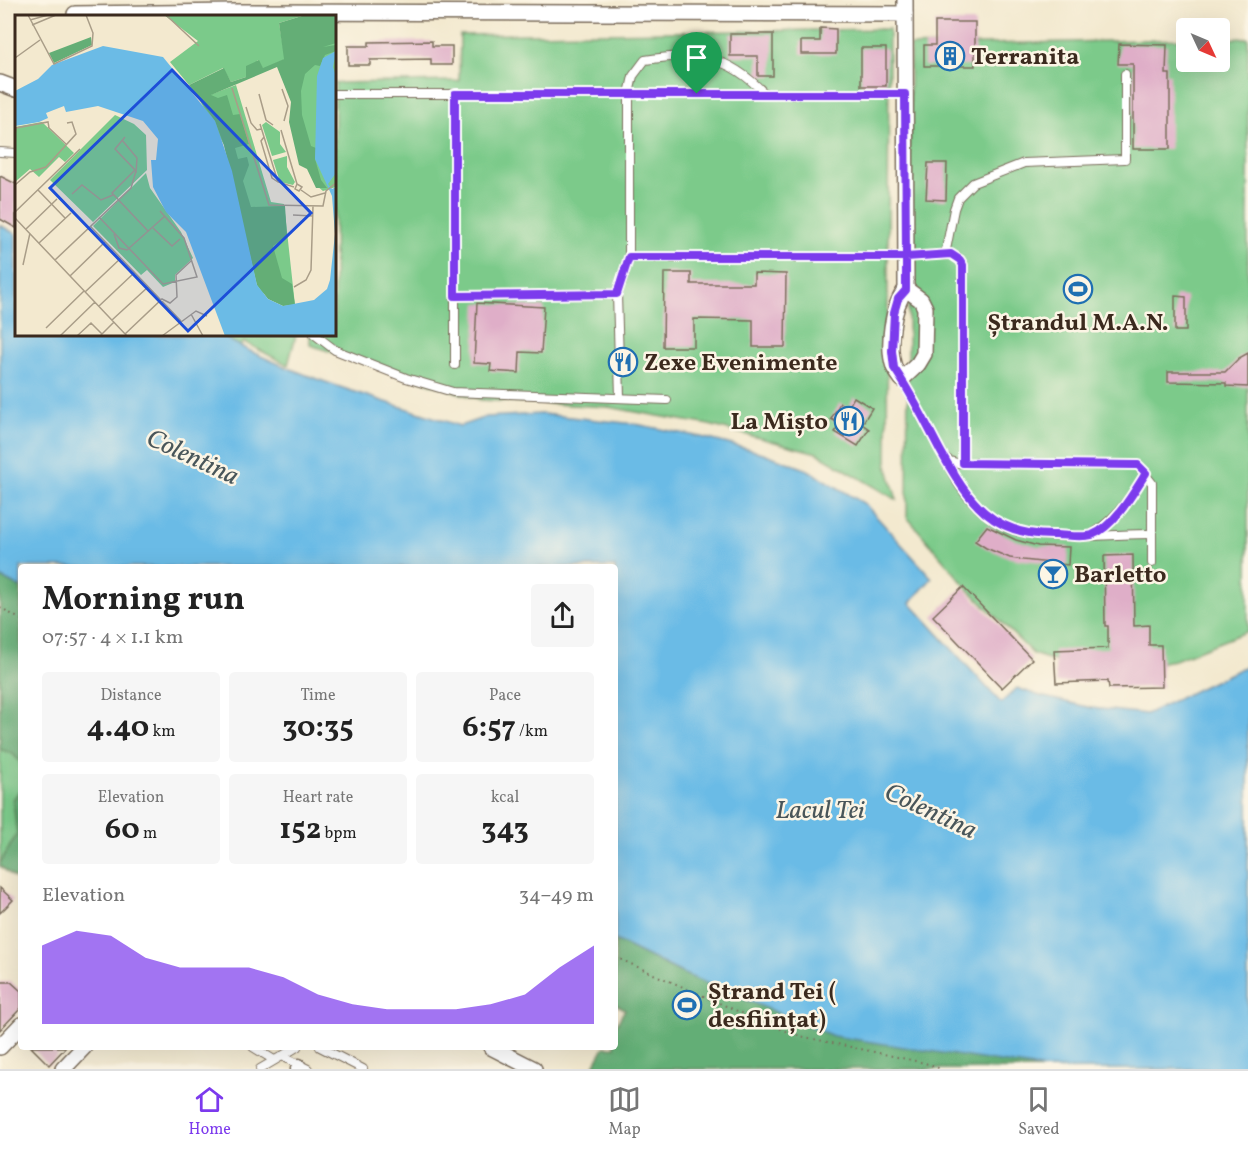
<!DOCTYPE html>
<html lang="en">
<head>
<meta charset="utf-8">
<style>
	:root { --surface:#fff; --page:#f6f6f6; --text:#222; --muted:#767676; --line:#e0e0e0; --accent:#7c3aed }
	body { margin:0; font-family:Vollkorn,serif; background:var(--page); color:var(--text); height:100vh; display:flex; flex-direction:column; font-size:22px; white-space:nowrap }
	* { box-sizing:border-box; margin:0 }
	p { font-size:20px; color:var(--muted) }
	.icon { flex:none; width:33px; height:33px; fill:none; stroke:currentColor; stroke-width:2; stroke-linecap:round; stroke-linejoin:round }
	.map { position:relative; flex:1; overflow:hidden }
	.drawer { position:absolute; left:18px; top:564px; width:600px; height:486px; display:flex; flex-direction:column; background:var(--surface); border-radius:6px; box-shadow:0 6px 24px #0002 }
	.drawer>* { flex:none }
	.needle { width:39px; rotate:134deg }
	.controls { position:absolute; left:1176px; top:18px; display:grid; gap:12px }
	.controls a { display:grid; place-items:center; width:54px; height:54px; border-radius:6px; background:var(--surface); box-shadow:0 6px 24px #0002; font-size:30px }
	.pin { position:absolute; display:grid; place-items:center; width:51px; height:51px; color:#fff; margin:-62px -26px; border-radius:50% 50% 50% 0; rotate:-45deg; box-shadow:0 0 6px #0007 }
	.pin .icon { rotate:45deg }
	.round { display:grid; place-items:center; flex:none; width:63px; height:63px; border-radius:6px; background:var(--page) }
	.head { display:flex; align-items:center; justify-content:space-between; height:102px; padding:0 24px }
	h1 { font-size:33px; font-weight:700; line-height:45px }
	.figures { display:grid; grid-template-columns:repeat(3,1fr); gap:9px; height:102px; padding:6px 24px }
	.figures div { display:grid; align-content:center; border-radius:6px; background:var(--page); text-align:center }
	.figures b { font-size:30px; font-weight:700 }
	.figures small { font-size:16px; font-weight:400 }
	.figures p { font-size:16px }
	.chart { height:168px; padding:12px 24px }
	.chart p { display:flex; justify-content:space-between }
	.chart svg { width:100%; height:108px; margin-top:6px; fill:var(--accent); opacity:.7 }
	.dock { display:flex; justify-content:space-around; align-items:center; height:84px; border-top:2px solid var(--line); background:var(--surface); font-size:16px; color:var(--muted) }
	.dock a { display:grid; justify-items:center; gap:3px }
	.dock .selected { color:var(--accent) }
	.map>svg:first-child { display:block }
</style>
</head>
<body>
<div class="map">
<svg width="1248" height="1069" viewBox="0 0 1248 1069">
	<rect width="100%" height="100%" fill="#fcf5e5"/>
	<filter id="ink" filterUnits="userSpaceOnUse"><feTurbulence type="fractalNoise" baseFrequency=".0167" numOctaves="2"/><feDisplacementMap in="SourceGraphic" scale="12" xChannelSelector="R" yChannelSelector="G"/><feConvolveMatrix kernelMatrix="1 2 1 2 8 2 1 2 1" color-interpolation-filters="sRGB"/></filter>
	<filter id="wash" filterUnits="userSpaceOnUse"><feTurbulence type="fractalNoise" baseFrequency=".008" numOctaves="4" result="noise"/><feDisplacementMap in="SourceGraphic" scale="24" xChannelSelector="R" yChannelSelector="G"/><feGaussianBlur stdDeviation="1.35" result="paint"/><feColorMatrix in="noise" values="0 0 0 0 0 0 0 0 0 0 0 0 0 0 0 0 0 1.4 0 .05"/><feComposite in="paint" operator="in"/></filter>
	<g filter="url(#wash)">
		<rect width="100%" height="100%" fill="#f3e9cf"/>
		<g fill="#7bca8a" stroke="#5b7a54" stroke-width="1.5">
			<polygon points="889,29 887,465 897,500 817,453 709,425 608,407 481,400 310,345 310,335 334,334 335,83 459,81 460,35"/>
			<polygon points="1248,38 1248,631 1175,660 1138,666 1067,665 1033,654 968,589 907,517 910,46 1186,39 1186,62 1220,62 1220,39"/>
			<polygon points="216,335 296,335 288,365 244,342 239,349"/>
			<polygon points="0,577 21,588 21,883 0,866"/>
		</g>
		<g fill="#64ae76" stroke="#506c4a" stroke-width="1.5">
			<polygon points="0,577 21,588 21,763 13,754 0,749"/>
			<polygon points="21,788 21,883 0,866 0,863 17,834 13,800"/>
			<polygon points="615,940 684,974 1001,1061 1045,1069 592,1069 604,1047 615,1047 615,1027 625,1009 615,1004"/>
		</g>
		<path fill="#6bbbe6" stroke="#537282" stroke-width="1.5" d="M0 225 16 234V334L220 335C292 377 381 399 460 426L486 417 542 414 635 424 701 437 763 453 808 470 865 504 932 578 910 603 1001 703 1017 688 1040 696 1092 708 1146 714 1248 665V1069H1045L833 1036 684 974 615 940V567H21V588L0 577Z"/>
		<g id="blocks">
			<g fill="#dfaec8">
				<polygon points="935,22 975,22 975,66 924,66 924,45 935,45"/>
				<polygon points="820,28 836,29 836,54 801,54 801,41 820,41"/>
				<polygon points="730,34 773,34 773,76 758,76 758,56 730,56"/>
				<polygon points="432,41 432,46 452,46 452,65 431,65 431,59 370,60 370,65 348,65 348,46 369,46 369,42"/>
				<polygon points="1119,44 1167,45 1166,74 1170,74 1170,149 1133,149 1133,64 1118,64"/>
				<rect x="861" y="48" width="25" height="38"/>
				<polygon points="928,163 947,163 946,200 926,199"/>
				<polygon points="0,176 16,184 16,228 0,219"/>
				<polygon points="664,273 691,273 691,284 754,284 754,273 786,274 785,347 753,347 753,320 694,319 694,347 663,347"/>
				<polygon points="1175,296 1186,297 1186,331 1175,331"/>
				<polygon points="477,303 544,307 541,353 520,352 519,373 490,371 491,364 474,363"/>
				<polygon points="1248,353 1248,387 1226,386 1226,383 1168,382 1168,372 1225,372 1239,358"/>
				<polygon points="854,397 872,408 862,424 869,429 858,446 835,432 840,424 831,419 840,403 848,408"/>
				<polygon points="987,526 1016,540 1038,546 1069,547 1068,565 1023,560 1010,558 986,548 975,541"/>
				<polygon points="1133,555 1134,626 1149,625 1149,645 1161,645 1162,687 1109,688 1108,681 1056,683 1054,650 1108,648 1108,626 1105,626 1104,556"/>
				<polygon points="963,587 1032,659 1002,688 933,616"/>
				<polygon points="0,888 13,900 0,913"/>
				<polygon points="0,982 11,982 21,991 21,1008 0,1030"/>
				<polygon points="31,1047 66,1047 49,1065"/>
			</g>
		</g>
	</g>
	<g filter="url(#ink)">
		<use href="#blocks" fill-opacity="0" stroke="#7b6d5c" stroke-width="1.5"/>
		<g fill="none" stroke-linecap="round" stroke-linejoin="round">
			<g stroke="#7b6d5c" stroke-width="10">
				<g id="service">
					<polyline points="334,94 905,94"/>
					<polyline points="0,152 16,153"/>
					<polyline points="945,255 954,209 958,198 973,183 1024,163 1125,159 1125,74"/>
					<polyline points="629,257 906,257 951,254 960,260 963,265 963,463"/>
					<polyline points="314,334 335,350 406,378 453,392 667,400"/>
					<polyline points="455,365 455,296 617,294"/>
					<polyline points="902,379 943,456 950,461 957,463 1138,465 1152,483 1152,563"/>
					<path d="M620 397 617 294 629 257V94L633 76 645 60C698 52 727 54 765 94"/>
					<path d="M944 457C952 472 959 488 971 500 981 511 995 523 1008 528 1045 542 1111 534 1152 534"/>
					<path d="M1093 534C1118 516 1130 499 1146 473"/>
					<polyline points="253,1047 274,1060"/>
					<polyline points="320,1047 363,1069"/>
					<polyline points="282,1056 297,1047"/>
					<polyline points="260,1069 282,1056 308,1069"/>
				</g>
			</g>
			<g stroke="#7b6d5c" stroke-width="15">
				<polyline id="pedestrian" points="297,1069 299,1065"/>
			</g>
			<g stroke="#7b6d5c" stroke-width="18">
				<g id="minor">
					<path d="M905 0 906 289C892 307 887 346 894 367 896 371 899 375 902 379L918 364 924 354 925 308 921 300 906 289"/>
					<polyline points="75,14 237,12 905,14"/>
					<polyline points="0,83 16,89"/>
					<polyline points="0,1047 21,1025"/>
					<polyline points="491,1047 534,1069"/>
					<polyline points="63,1069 84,1047"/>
				</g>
			</g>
			<g stroke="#7b6d5c" stroke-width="2" stroke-dasharray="1.5 4.5" stroke-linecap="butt">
				<polyline points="455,286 455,105"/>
				<polyline points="0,607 21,620"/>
				<polyline points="615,957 769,1025 800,1036 925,1063 941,1069"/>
			</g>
			<use href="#service" stroke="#fff" stroke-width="8"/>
			<use href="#pedestrian" stroke="#fff" stroke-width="12"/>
			<use href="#minor" stroke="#fff" stroke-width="15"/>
		</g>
	</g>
	<g fill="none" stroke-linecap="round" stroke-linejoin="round" filter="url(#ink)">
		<g stroke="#fff" stroke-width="12">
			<path id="route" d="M697 94H455V296L617 294 629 257H906V290L898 299 894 313 892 351 894 368C912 394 926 424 941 452 969 502 992 536 1055 535 1066 535 1082 538 1092 535 1114 527 1134 492 1146 473L1138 465 963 463V265L960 260 951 254 906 257 905 94H697"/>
		</g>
		<use href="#route" stroke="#7c3aed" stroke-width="8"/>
	</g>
	<defs>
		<g id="building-ring" transform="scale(1.5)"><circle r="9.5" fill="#fcf5e5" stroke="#1f6fb2" stroke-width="1.5"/><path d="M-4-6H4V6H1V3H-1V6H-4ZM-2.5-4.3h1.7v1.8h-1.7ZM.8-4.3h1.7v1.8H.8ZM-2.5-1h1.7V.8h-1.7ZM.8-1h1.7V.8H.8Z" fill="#1f6fb2"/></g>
		<g id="stadium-ring" transform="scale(1.5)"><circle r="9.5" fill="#fcf5e5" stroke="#1f6fb2" stroke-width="1.5"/><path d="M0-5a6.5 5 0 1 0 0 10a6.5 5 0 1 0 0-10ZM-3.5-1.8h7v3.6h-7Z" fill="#1f6fb2"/></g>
		<g id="restaurant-ring" transform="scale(1.5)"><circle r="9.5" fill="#fcf5e5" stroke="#1f6fb2" stroke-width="1.5"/><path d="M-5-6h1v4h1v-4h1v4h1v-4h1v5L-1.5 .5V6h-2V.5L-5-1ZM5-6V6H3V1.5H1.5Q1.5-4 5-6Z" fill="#1f6fb2"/></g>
		<g id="bar-ring" transform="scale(1.5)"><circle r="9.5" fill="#fcf5e5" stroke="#1f6fb2" stroke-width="1.5"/><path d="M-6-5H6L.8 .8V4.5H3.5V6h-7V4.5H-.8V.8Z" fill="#1f6fb2"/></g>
	</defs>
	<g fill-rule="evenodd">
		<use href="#building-ring" x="950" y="56"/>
		<use href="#stadium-ring" x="1078" y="289"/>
		<use href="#restaurant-ring" x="623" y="362"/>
		<use href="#restaurant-ring" x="849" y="421"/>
		<use href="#bar-ring" x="1053" y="574"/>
		<use href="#stadium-ring" x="687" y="1005"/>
	</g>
	<g text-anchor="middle" stroke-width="5" stroke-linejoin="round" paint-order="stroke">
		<g font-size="24" font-weight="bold" fill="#3b2a1e" stroke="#fcf5e5" text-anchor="start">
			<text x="971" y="64">Terranita</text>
			<text x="1078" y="330" text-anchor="middle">Ștrandul M.A.N.</text>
			<text x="644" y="370">Zexe Evenimente</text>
			<text x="828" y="429" text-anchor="end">La Mișto</text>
			<text x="1074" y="582">Barletto</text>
			<text x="708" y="999">Ștrand Tei (<tspan x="708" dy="28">desființat)</tspan></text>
		</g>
		<g font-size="26" font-style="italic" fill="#49565a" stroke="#fcf5e5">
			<text transform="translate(193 456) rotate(25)" y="9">Colentina</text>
			<text x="820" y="818">Lacul Tei</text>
			<text transform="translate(931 810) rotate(25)" y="9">Colentina</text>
		</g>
	</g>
	<g transform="translate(15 15)">
		<rect width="321" height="321" fill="#f3e9cf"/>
		<path d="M149 0H290L264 8 270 44 248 54 243 45 231 62 216 67 208 53 174 70 155 47 183 26ZM321 17V172L308 176 302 171 286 121 284 54ZM221 70 256 187 269 189 280 290 247 278 242 270 209 130 184 84ZM100 100 119 109 131 120 132 155 78 207 35 165ZM27 107 59 138 50 147 44 142 24 162 15 154 0 167V112ZM251 107 265 117V129L271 137 257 141 247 110ZM272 141V152L280 167 278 170 265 167 258 145ZM131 158 135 173 166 217 178 243 160 260V267L148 272 132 255 126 260 78 211Z" fill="#7bca8a"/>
		<path d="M290 0H321V28L308 32 321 30V36L310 40 305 51 300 50 290 59 286 76 287 100 296 131 301 133 300 144 306 165 312 173H301L292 154 284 150 274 107 276 87 262 52 196 80 203 83 212 80 218 100 225 99 234 129 220 133 223 144 232 142 234 150 228 166 236 192 270 191 272 221 258 231 267 263 277 269 280 290 268 291 253 284 242 270 209 130 200 106 174 70 209 53 216 67 231 62V51L244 45 248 53 269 44 264 8ZM76 22 77 30 39 48 34 38Z" fill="#64ae76"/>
		<path d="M88 31 148 42 200 106 217 156 242 270 253 284 268 291 299 285 312 274 315 265 320 219 317 181 300 144 302 61 308 43 321 36 318 52 321 61V158L313 169 317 174 321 172V321H210L171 217 151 197 138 172 136 145H141L143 124 128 106 83 91 51 97 49 91 31 98 33 103 24 107 0 111V76L23 64 37 50Z" fill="#6bbbe6"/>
		<path fill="none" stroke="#a99d88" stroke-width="1.5" d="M13 0 39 49 77 31 78 18 71 0M151 0 184 31M15 5 33 0M17 10 41 0M0 43 25 25M217 73 254 190 308 191 311 176 321 168M267 74 273 91 269 106M244 79 251 105 258 110M231 92 236 108 242 115 246 114M245 109 263 167 279 172M33 112 52 130M266 115 282 169 287 172 284 176 280 174 282 169M0 120 1 113 33 107 34 113M249 122 246 126 257 163 263 167M107 125 122 143 121 158M120 155 97 178 133 216M0 170 15 157 31 152 61 119 57 107 52 108M23 175 50 203M286 175 296 182 310 178M57 179 67 170 86 185 98 180M0 197 65 134M278 200 298 201M84 202 148 269 182 262 169 223 145 196M0 203 112 321M75 211 166 306M138 213 157 231 165 224M11 214 42 184M99 219 104 233 112 235 150 201M24 228 56 198M40 245 116 173 121 156 100 134 110 122M8 250 15 218M55 261 90 227M279 272 291 265 296 255 298 191M70 277 106 243M84 291 119 258M176 299 188 321M97 305 133 272M31 313 69 276M110 319 147 284 155 288 162 282 161 260 177 245M45 321 80 287M62 321 76 308 87 319M85 321 99 307M147 321 181 296 192 301"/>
		<path fill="#1d4ed8" fill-opacity="0.15" stroke="#1d4ed8" stroke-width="3" d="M157 55 296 198 173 316 35 173Z"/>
		<rect width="321" height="321" fill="none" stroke="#3b2a1e" stroke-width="3"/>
	</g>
</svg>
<div class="controls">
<a><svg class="needle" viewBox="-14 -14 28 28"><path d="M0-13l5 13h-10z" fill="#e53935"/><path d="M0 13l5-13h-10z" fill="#767676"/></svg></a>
</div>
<div class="pin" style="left:697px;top:94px;background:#1e9e55"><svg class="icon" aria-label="arrive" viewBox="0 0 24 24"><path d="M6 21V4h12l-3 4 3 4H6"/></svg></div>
<section class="drawer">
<div class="head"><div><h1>Morning run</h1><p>07:57 · 4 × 1.1 km</p></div><a class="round"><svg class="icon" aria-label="share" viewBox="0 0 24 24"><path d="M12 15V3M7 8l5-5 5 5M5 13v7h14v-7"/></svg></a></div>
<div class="figures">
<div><p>Distance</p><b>4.40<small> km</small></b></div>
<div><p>Time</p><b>30:35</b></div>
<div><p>Pace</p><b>6:57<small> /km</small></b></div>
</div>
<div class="figures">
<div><p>Elevation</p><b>60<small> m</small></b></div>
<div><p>Heart rate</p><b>152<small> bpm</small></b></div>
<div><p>kcal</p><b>343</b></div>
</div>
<div class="chart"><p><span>Elevation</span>34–49 m</p>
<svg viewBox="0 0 160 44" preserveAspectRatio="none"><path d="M0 44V12L10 6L20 8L30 17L40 21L50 21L60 21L70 25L80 32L90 36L100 38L110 38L120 38L130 36L140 32L150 21L160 12V44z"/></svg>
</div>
</section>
</div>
<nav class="dock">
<a class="selected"><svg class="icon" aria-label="home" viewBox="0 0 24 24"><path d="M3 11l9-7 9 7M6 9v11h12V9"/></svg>Home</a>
<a><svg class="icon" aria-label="map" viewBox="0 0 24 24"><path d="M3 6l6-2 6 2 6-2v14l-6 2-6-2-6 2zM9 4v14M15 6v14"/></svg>Map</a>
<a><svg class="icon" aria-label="saved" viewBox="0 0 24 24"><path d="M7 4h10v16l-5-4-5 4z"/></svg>Saved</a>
</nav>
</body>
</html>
